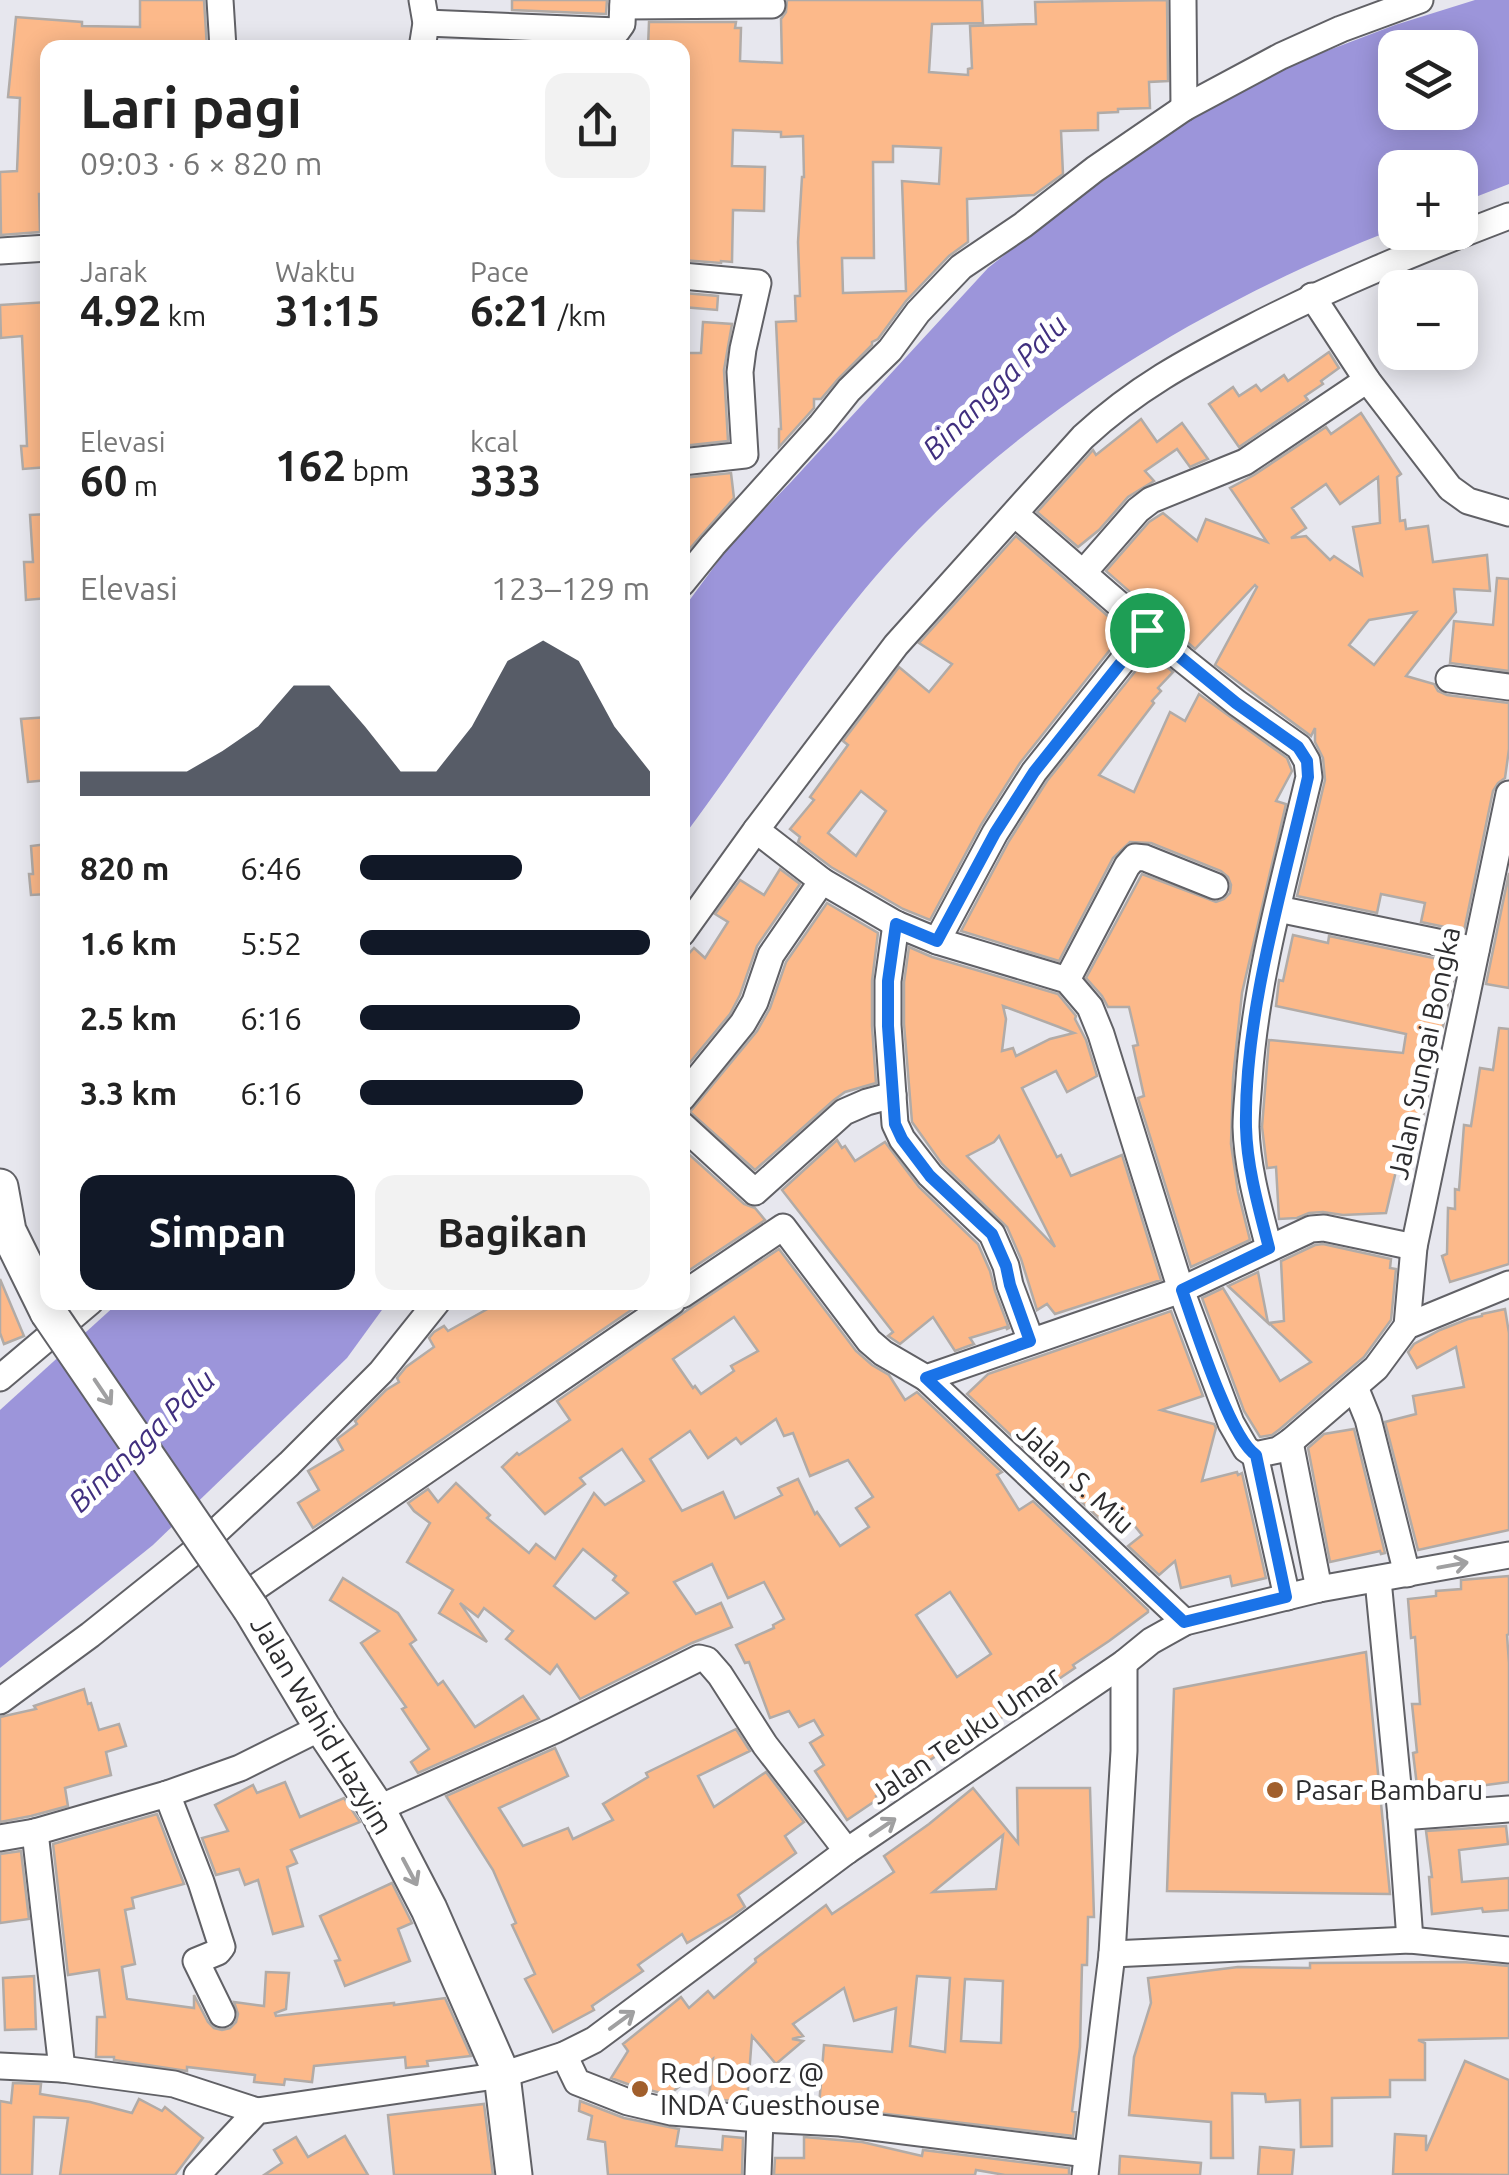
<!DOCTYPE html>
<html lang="id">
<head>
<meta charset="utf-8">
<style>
	:root { --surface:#fff; --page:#f2f2f2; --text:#222; --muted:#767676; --accent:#111827 }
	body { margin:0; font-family:Ubuntu,sans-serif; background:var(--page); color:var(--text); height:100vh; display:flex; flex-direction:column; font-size:38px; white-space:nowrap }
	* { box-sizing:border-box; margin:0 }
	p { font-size:32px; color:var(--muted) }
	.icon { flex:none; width:55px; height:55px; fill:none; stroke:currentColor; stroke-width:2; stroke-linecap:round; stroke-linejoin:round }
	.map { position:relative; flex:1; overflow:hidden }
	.side { position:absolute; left:40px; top:40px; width:650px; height:1270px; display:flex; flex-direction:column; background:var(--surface); border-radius:20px; box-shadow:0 5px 25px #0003 }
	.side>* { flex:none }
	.tools { position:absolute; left:1378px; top:30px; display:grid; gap:20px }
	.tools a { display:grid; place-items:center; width:100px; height:100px; border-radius:20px; background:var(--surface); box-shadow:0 5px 25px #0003; font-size:50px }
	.pin { position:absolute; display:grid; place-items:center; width:85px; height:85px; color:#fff; margin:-42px; border:5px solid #fff; border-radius:50%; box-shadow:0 2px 10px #0007 }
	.round { display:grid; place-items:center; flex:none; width:105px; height:105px; border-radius:20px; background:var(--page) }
	.overview { display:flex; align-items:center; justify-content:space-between; height:170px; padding:0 40px }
	h1 { font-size:55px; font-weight:700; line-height:75px }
	.figures { display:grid; grid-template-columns:repeat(3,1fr); gap:15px; height:170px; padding:10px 40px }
	.figures div { display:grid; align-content:center }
	.figures b { font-size:42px; font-weight:700 }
	.figures small { font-size:28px; font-weight:400 }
	.figures p { font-size:28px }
	.chart { height:280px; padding:20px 40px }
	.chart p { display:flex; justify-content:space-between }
	.chart svg { width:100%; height:180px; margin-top:10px; fill:var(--accent); opacity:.7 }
	.cta { display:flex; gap:20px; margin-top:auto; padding:20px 40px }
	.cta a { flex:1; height:115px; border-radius:20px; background:var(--accent); color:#fff; font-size:40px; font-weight:700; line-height:115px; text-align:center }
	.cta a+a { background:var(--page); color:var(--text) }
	ul { padding:0 40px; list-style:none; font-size:32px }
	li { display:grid; grid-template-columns:160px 120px 1fr; align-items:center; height:75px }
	li i { height:25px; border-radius:12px; background:var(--accent) }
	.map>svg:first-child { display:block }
</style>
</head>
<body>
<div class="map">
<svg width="1509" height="2175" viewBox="0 0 1509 2175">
	<rect width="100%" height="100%" fill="#e7e7ee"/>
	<g fill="#9c95da" fill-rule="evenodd">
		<path d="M1475 0H1509V184L1460 203V168H1395V229C1222 296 1048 397 918 530 827 623 760 734 683 837V609L722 556 752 522 791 482 988 268 1165 127 1266 74 1395 25ZM1395 48H1460V112H1395Z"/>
		<polygon points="118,1303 387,1303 347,1358 153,1545 0,1668 0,1410"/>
	</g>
	<g fill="#fcb98a" stroke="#b1aba7" stroke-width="2.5" fill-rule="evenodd">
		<polygon points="140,0 204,0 207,48 48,48 48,194 39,194 40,232 1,235 0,172 17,171 20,98 8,97 16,17 82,22 82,26 140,27"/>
		<polygon points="512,0 607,0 606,14 512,10"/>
		<path d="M787 0H982L983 23 932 24 929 72 968 75V69L972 68 970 26 1036 24 1035 2 1167 0 1168 81 1149 82 1150 108 1118 109V112L1098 113V130L1061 131 1063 174 1034 195 967 199 968 242 949 256 906 301 878 339 872 342V345L838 379 821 399H814V408L779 447V429H781L776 322 796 321 795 296H800L798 242 802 177H804L803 136 781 137V132L733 130 732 166 765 167 764 211 733 210 732 262 721 261V263L682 260V48H648L649 22H736L735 28H741L740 61 782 63 781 19 786 12ZM893 146 941 148 939 184 902 181 906 291 843 293 842 258H874L873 162H893Z"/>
		<polygon points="684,293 718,296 717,310 683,307"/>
		<polygon points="48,302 48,467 23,469 21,446 27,446 22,336 1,338 0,305"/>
		<polygon points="703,322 732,324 724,370 728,441 682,446 682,353 701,353"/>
		<polygon points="1329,352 1339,368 1321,381 1323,384 1305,396 1308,400 1239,447 1209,404 1233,387 1239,396 1256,385 1261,391 1284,375 1288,381"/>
		<path d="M1361 413 1401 474 1397 477 1400 521 1405 520 1406 529 1428 526 1433 562 1487 555 1490 591 1454 589 1456 612 1406 676 1434 684 1438 691 1447 695 1509 703V749L1505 778 1498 783 1493 791 1464 931 1421 922 1425 903 1381 894 1377 913 1297 896 1325 780 1323 758 1315 742V728L1311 736 1215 665 1257 587 1255 585 1195 649 1106 571 1149 522 1163 513 1197 541 1206 519 1267 542 1230 488 1254 475 1326 427 1331 434ZM1378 477 1380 523 1353 527 1362 575 1334 556 1330 560 1306 536 1291 538 1306 528 1292 508 1326 484 1340 504ZM1416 612 1374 665 1349 645 1369 620Z"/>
		<polygon points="1141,419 1157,442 1182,423 1208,459 1190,467 1177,449 1145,471 1154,481 1128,497 1099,530 1078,547 1037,512 1093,450 1096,455"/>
		<polygon points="731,473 734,498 686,553 682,553 682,478"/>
		<polygon points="48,514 48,598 26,600 24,562 33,562 30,515"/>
		<path d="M1016 536 1125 631 1020 763 981 825 930 920 903 909 831 867 798 842 800 837 790 829 814 800 810 797 848 745 843 741 899 667 929 692 952 664 919 643ZM861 791 886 811 856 856 828 833Z"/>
		<polygon points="1497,578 1509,579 1509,671 1450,663 1454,621 1493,625"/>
		<polygon points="1150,653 1173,672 1158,688 1161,691 1152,701 1154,703 1099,775 1134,792 1170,712 1185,721 1199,694 1287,758 1292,771 1276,801 1286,804 1242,993 1233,1078 1231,1144 1238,1192 1250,1240 1191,1267 1138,1098 1144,1096 1133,1046 1138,1045 1129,1007 1108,1007 1102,996 1086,978 1142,874 1216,902 1224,899 1230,893 1231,885 1228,877 1221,871 1151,843 1130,842 1113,858 1059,961 961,931 1009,841 1047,781"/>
		<polygon points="48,717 48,780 28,782 21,719"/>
		<polygon points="48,844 48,894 31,895 29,874 33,874 31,846"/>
		<polygon points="780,869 800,884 757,946 740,995 730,1014 682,1072 682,961 694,948 705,958 728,922 715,914 740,880 764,895"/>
		<polygon points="1509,873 1509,988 1486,984"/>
		<polygon points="827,903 878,933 872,981 872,1026 876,1083 845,1092 834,1100 755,1170 690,1112 757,1031 770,1008 786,962"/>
		<polygon points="1293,935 1328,943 1329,936 1457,963 1410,1175 1396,1171 1386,1213 1343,1215 1323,1212 1309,1213 1297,1218 1279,1219 1276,1167 1267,1168 1262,1127 1269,1040 1403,1053 1406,1034 1276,1006 1279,980 1283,981"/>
		<path d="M909 947 932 957 1058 994 1076 1016 1075 1019 1086 1040 1097 1076 1067 1092 1056 1071 1022 1088 1057 1157 1061 1155 1071 1176 1122 1155 1161 1280 1055 1314 1047 1304 1037 1310 1021 1259 1007 1227 942 1164 912 1122 904 1024V982ZM1003 1006 1059 1027 1074 1033 1050 1039 1016 1056 1013 1048 1002 1051 1006 1019ZM999 1136 1055 1247 967 1156 994 1142Z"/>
		<polygon points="1499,1028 1509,1029 1509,1264 1450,1282 1442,1256 1447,1254 1448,1208 1455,1209 1455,1189 1459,1190 1464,1125 1471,1126 1480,1068 1493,1070"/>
		<polygon points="837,1140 842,1148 845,1146 855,1161 885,1142 919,1187 978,1244 990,1271 995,1291 1009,1328 1007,1329 1006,1327 970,1338 974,1344 955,1351 933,1317 900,1344 888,1336 893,1332 782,1190"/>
		<polygon points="682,1148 744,1204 755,1208 765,1220 682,1275"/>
		<polygon points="1323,1244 1391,1259 1390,1268 1396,1269 1391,1320 1364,1357 1280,1429 1272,1435 1260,1437 1244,1411 1202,1298 1223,1288 1280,1381 1311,1362 1269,1323 1284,1321 1281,1261 1315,1245"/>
		<path d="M779 1249 856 1351 872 1365 889 1375 905 1400 917 1392 1002 1472 997 1475 1019 1510 1033 1501 1148 1610V1612L1109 1641 1073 1665 1075 1668 979 1733 977 1730 936 1756 876 1796 878 1799 847 1820 815 1771 824 1765 810 1743 823 1735 814 1720 799 1727 789 1711 770 1718 749 1662 745 1663 736 1645 774 1628 773 1625 784 1619 764 1582 728 1598 712 1564 674 1582 696 1614 721 1603 732 1627 692 1643 580 1699 557 1665 550 1674 506 1639 513 1631 484 1608 478 1617 460 1603 487 1642 439 1613 453 1590 407 1562 430 1523 414 1511 408 1503 428 1489 438 1502 456 1483 490 1515 487 1518 529 1553 536 1544 555 1559 594 1493 605 1505 644 1481 622 1449 580 1478 585 1484 545 1514 502 1467 517 1453 519 1455 570 1420 557 1401 686 1311ZM734 1317 758 1351 731 1366 734 1371 701 1394 695 1386 693 1388 673 1359ZM776 1419 784 1436 793 1433 810 1476 848 1460 873 1497 856 1508 869 1527 840 1546 817 1512 815 1514 798 1479 778 1488 782 1495 735 1518 723 1492 682 1511 650 1459 690 1431 708 1458 736 1438 741 1444ZM583 1549 616 1576 613 1580 628 1593 595 1619 554 1586ZM950 1592 991 1654 957 1677 916 1615Z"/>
		<polygon points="1258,1272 1268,1323 1228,1286"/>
		<polygon points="0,1279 24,1336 4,1344 0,1333"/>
		<polygon points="500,1302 643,1302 313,1528 298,1503 319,1490 308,1471 343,1450 337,1439 357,1424 355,1421 386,1390 399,1382 397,1378 406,1367 434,1347 429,1338 434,1332 444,1326 448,1331"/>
		<polygon points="1505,1309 1509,1333 1509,1530 1418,1550 1385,1422 1416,1414 1413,1396 1464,1387 1456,1347 1417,1368 1408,1352 1414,1344 1440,1330 1468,1319 1482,1316 1482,1314"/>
		<polygon points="1171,1311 1203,1396 1161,1410 1214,1424 1216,1428 1202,1481 1237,1472 1238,1475 1242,1473 1266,1578 1232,1586 1230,1576 1181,1588 1175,1561 1159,1575 1128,1546 1142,1535 1121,1509 1104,1523 967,1394 988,1374"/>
		<polygon points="1354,1429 1385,1553 1381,1554 1380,1551 1330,1562 1308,1448 1324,1434"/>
		<polygon points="1509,1576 1509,1634 1507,1635 1509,1663 1509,1782 1418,1794 1413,1753 1417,1752 1412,1704 1420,1704 1415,1637 1411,1638 1408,1599 1436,1596 1436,1591 1461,1589 1461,1580"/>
		<polygon points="343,1578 398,1613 416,1640 410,1644 438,1685 443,1681 475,1727 523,1696 539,1719 418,1773 411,1762 429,1749 402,1709 406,1707 361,1643 379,1631 330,1600"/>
		<polygon points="1366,1652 1390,1894 1167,1891 1174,1689"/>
		<polygon points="84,1689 88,1704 91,1703 99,1730 119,1724 126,1746 106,1752 111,1775 65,1788 68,1806 31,1816 0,1822 0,1717 36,1709 34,1706"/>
		<polygon points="736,1729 750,1751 698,1776 714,1807 766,1772 804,1822 785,1836 796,1853 738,1895 745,1907 734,1915 687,1943 682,1934 638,1965 643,1971 592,2006 594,2010 553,2032 525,1979 535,1974 512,1925 516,1923 493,1870 446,1796 555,1748 568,1776 499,1808 523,1846 568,1828 573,1839 613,1820 603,1804 648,1777 646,1773"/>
		<polygon points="285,1782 300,1817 344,1798 360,1822 291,1850 297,1863 287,1867 303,1926 273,1934 258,1880 245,1885 239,1869 216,1875 202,1838 228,1831 215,1805 253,1785 257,1793"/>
		<path d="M973 1788 1018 1843 1017 1788H1090L1094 1917H1088L1087 1965H1082L1080 2047 1072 2111 1076 2112 1073 2136 819 2106 824 2045 892 2052 896 2008 854 2021 844 1988 793 2024 803 2036 792 2039 803 2041 776 2064 752 2036 747 2102 709 2099 713 2059 669 2095 633 2086 611 2078 628 2051 623 2044 681 1997 689 2008 708 1991 714 1998 756 1962 755 1959 826 1905 832 1914 894 1872 884 1856 929 1824ZM1003 1835 996 1889 933 1892ZM917 1976 950 1978 945 2052 910 2046ZM965 1979 1003 1981 1001 2043 961 2041Z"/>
		<polygon points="157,1814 184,1884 132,1898 134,1908 125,1910 135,1964 122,1967 127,1999 194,2008 194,1995 208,2022 214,2028 222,2030 230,2028 236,2022 238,2014 234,2002 264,2006 266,1972 289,1973 286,2009 275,2013 276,2016 394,2003 394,2005 445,1998 471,2056 427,2061 428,2066 406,2068 405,2057 314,2066 312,2082 285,2079 284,2085 254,2082 255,2075 187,2067 187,2071 114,2060 114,2057 96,2057 97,2017 105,2017 99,1970 68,1975 53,1844"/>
		<polygon points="1506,1826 1508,1844 1459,1850 1462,1882 1509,1878 1509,1910 1483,1912 1482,1908 1432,1914 1429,1877 1432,1877 1426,1831"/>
		<polygon points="21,1851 29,1919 0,1923 0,1854"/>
		<polygon points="392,1883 412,1923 398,1929 410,1961 345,1986 335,1961 340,1960 320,1916"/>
		<polygon points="1463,1962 1509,1966 1509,2038 1418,2040 1425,2043 1425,2080 1390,2080 1390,2097 1332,2098 1332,2146 1301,2147 1300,2100 1266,2102 1265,2094 1232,2093 1233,2158 1211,2158 1211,2122 1129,2115 1134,2057 1151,2003 1148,1978 1238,1967 1310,1968 1310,1963"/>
		<polygon points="34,1976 36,2029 5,2030 3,1978"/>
		<polygon points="1465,2061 1509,2080 1509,2175 1393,2174 1395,2134 1426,2136 1426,2151"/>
		<polygon points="13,2083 41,2084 40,2094 90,2102 132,2113 139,2099 162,2111 165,2107 203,2138 175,2175 60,2175 68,2118 34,2117 32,2175 0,2175 0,2101 11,2103"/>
		<polygon points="580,2101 624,2118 679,2129 676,2146 722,2150 723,2136 743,2138 742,2175 608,2175 605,2142 588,2139 592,2116 579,2111"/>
		<polygon points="484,2104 493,2175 394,2175 388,2115"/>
		<polygon points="345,2136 368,2175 264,2175 282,2163 274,2150 296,2137 308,2157"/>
		<polygon points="804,2137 862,2142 922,2156 923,2150 1069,2168 1069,2175 1005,2175 976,2170 975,2175 774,2175 775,2158 804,2158"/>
		<polygon points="1260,2147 1294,2150 1292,2175 1258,2175"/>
		<polygon points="1120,2156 1201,2163 1200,2175 1119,2175"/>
	</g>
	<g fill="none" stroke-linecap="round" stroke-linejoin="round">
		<g stroke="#616166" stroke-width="29">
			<g id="street">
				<polyline points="220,0 223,48"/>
				<polyline points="1183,0 1184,108"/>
				<polyline points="623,6 772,5"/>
				<polyline points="426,23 617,31 622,24 623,0"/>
				<polyline points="422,48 426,23 422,0"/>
				<polyline points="0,251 48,248"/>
				<polyline points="682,276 758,283 743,349 740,372 745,455 682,462"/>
				<polyline points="1312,296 1367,380 1450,488 1468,501 1509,513"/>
				<path d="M1015 514 1182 659 1237 703 1299 747 1307 761 1309 777C1285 877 1256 978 1249 1080 1248 1096 1246 1111 1246 1127 1247 1168 1259 1209 1269 1248"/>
				<polyline points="1083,573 1138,510 1151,500 1245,462 1367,380"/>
				<polyline points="682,583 713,545 821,425 849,390 890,350 918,312 961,267 1023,225 1095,169 1184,108 1281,56 1341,29 1420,0"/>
				<polyline points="1449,679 1509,687"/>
				<polyline points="756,830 822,881 896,924 937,941 1067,980 1090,1007 1101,1034 1181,1290 1231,1423 1246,1449 1255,1455 1278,1450 1290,1442 1376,1368 1407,1326 1509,1284"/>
				<polyline points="1278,909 1476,950"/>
				<polyline points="896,924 888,981 888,1025 895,1124 902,1139 930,1175 992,1234 1006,1266 1010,1285 1031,1341"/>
				<path d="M682 933 756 830 896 645 1083 437C1136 388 1187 361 1249 329 1334 285 1420 250 1509 216"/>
				<polyline points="937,941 995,833 1034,772 1147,630"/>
				<polyline points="1067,980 1127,866 1135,857 1145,858 1215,886"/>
				<polyline points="682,1098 743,1023 755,1002 771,955 822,881"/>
				<polyline points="682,1125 755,1192 844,1112 867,1102 893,1095"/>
				<polyline points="682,1295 783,1227 869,1341 883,1353 926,1378 1181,1290 1311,1229 1324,1228 1414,1247"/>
				<polyline points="1407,1326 1414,1247 1509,794"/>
				<polyline points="0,1378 90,1302"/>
				<polyline points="926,1378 1185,1622"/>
				<polyline points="1355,1387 1368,1419 1407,1574"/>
				<polyline points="1290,1442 1319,1589"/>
				<polyline points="1255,1455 1287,1597"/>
				<polyline points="1378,1580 1401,1817 1410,1940"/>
				<polyline points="243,1596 672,1302"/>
				<polyline points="0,1701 90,1635 195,1551 289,1464 381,1372 437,1302"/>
				<polyline points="167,1794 201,1882 222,1947 218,1952 196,1961 222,2014"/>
				<polyline points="377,1809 555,1730 699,1658 707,1660 720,1675 765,1745 847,1851"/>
				<polyline points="1401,1817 1509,1809"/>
				<polyline points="35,1832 62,2069"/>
				<polyline points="0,1838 35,1832 167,1794 240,1768 322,1727"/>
				<polyline points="1112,1954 1410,1940 1509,1950"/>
				<polyline points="564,2055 577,2082 628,2102 671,2112 760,2119 840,2123 1087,2154"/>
				<polyline points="0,2066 62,2069 174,2084 257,2111"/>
				<polyline points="197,2175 257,2111 502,2075 564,2055 594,2040 847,1851 1124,1663 1151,1641 1185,1622 1319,1589 1509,1555"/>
				<polyline points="758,2175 760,2119"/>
				<polyline points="1085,2175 1112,1954 1124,1751 1124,1663"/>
			</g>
		</g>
		<g stroke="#616166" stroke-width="39">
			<g id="secondary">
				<polyline points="0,1187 8,1231 48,1312"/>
				<polyline points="251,1609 322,1727 377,1809 429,1909 502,2075 514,2175"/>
			</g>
		</g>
		<use href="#street" stroke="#fff" stroke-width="25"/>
		<use href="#secondary" stroke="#fff" stroke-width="35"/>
		<g stroke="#616166" stroke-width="39" stroke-linecap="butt">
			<polyline id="secondary-bridge" points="48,1312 251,1609"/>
		</g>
		<use href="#secondary-bridge" stroke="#fff" stroke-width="35"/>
	</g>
	<defs><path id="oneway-shaft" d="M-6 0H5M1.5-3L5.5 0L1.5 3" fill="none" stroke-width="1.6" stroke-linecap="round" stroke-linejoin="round" transform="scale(2.5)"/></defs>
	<g stroke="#a0a0a1">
		<use href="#oneway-shaft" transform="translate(103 1392) rotate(56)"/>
		<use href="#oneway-shaft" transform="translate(1453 1565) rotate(-10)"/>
		<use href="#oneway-shaft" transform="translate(883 1827) rotate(-34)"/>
		<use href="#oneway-shaft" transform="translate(410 1872) rotate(62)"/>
		<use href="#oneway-shaft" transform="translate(622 2020) rotate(-36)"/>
	</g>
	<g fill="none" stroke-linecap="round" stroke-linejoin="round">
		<g stroke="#fff" stroke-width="20">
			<path id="route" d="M1147 630 1236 703 1298 747 1307 761 1308 777C1283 887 1244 1014 1246 1127 1247 1168 1259 1209 1269 1248L1182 1290C1194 1324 1230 1439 1256 1455L1286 1597 1184 1622 926 1378 1030 1341 1010 1285 1006 1266 992 1234 930 1176 902 1139 895 1124 888 1026V981L896 924 937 941 995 833 1034 772Z"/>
		</g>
		<use href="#route" stroke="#1a73e8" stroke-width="12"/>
	</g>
	<g fill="#a15f2c" stroke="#fff" stroke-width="4">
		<circle cx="1275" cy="1790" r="10"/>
		<circle cx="640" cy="2089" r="10"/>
	</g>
	<g text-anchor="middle" stroke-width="10" stroke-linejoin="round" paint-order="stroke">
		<g font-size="28" fill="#2d2d2f" stroke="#fff">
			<text transform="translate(1424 1053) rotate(-78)" y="10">Jalan Sungai Bongka</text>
			<text transform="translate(1076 1478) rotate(43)" y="10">Jalan S. Miu</text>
			<text transform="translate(322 1725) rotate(59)" y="10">Jalan Wahid Hazyim</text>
			<text transform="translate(965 1735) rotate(-34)" y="10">Jalan Teuku Umar</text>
		</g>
		<g font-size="28" fill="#2d2d2f" stroke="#fff" text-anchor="start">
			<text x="1295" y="1800">Pasar Bambaru</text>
			<text x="660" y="2083">Red Doorz @<tspan x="660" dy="32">INDA Guesthouse</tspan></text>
		</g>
		<g font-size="30" font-style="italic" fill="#402f7f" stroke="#fff">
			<text transform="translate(995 387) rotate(-45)" y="10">Binangga Palu</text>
			<text transform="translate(142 1441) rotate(-44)" y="10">Binangga Palu</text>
		</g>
	</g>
</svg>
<div class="tools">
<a><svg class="icon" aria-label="layers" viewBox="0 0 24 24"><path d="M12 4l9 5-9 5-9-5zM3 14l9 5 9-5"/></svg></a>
<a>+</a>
<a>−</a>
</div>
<div class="pin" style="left:1147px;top:630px;background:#1e9e55"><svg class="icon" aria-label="arrive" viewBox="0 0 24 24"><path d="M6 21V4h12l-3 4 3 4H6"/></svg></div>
<section class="side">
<div class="overview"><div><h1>Lari pagi</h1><p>09:03 · 6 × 820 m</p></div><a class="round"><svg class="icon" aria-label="share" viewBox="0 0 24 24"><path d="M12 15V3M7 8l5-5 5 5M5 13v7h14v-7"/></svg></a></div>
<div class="figures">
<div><p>Jarak</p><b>4.92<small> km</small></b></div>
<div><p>Waktu</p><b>31:15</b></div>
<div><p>Pace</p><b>6:21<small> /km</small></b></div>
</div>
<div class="figures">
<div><p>Elevasi</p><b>60<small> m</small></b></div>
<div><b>162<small> bpm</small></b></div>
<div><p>kcal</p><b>333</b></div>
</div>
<div class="chart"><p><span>Elevasi</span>123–129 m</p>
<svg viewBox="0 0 160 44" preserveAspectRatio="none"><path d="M0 44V38L10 38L20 38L30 38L40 33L50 27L60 17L70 17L80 27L90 38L100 38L110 27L120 11L130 6L140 11L150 27L160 38V44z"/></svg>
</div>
<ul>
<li><b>820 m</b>6:46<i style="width:56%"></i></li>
<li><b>1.6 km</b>5:52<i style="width:100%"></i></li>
<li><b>2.5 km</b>6:16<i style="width:76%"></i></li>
<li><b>3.3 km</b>6:16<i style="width:77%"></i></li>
</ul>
<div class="cta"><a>Simpan</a><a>Bagikan</a></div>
</section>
</div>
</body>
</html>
